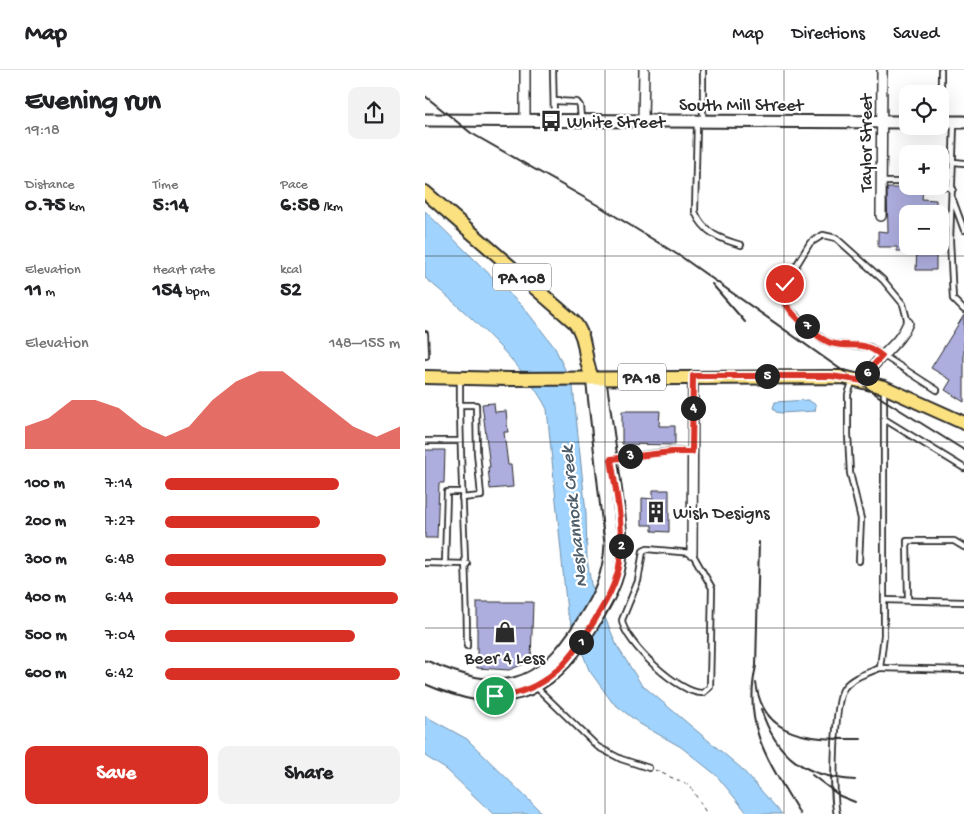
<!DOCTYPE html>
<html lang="en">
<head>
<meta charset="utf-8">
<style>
	:root { --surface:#fff; --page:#f2f2f2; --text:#202124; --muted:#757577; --line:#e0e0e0; --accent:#d93025 }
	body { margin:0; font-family:"Gochi Hand",sans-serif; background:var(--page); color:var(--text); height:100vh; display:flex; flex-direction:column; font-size:19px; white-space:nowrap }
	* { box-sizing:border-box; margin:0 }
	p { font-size:16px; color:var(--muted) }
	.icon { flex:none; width:28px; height:28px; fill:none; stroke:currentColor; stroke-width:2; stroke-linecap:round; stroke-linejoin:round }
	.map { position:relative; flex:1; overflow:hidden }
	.sheet { display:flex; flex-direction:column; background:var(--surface); width:425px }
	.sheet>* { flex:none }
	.tools { position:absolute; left:474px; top:15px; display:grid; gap:10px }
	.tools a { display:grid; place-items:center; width:50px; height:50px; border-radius:10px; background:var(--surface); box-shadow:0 5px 20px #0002; font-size:25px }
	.pin { position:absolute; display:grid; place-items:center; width:42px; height:42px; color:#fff; margin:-21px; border:2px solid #fff; border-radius:50%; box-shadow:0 1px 5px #0007 }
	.km { position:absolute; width:25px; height:25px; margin:-12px; border-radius:50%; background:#222; color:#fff; font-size:14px; line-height:25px; text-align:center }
	.round { display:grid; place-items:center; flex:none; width:52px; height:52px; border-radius:10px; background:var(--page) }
	.head { display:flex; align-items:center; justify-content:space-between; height:85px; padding:0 25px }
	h1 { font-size:28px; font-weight:800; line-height:38px }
	.metrics { display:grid; grid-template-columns:repeat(3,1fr); gap:8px; height:85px; padding:5px 25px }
	.metrics div { display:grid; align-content:center }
	.metrics b { font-size:21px; font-weight:800 }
	.metrics small { font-size:14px; font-weight:400 }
	.metrics p { font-size:14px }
	.chart { height:140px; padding:10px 25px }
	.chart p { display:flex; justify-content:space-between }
	.chart svg { width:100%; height:90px; margin-top:5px; fill:var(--accent); opacity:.7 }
	.action { display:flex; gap:10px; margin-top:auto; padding:10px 25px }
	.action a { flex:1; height:58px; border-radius:10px; background:var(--accent); color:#fff; font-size:20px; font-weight:800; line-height:58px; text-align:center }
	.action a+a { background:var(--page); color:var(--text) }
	ul { padding:0 25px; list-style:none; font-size:16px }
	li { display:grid; grid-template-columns:80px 60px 1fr; align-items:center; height:38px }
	li i { height:12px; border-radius:6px; background:var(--accent) }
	header { display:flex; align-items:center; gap:30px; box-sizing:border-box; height:70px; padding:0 25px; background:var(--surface); border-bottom:1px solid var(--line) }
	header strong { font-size:24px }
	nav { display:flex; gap:28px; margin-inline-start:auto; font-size:18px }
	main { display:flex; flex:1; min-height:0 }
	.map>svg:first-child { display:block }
</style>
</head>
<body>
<header>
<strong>Map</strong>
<nav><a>Map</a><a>Directions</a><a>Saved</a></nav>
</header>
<main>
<section class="sheet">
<div class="head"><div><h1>Evening run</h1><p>19:18</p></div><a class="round"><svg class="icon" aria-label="share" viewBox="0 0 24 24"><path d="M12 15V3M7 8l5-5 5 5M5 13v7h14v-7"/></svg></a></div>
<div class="metrics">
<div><p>Distance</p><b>0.75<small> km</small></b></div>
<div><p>Time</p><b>5:14</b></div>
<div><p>Pace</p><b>6:58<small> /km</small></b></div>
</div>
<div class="metrics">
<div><p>Elevation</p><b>11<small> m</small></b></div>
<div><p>Heart rate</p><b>154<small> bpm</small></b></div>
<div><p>kcal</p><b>52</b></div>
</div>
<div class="chart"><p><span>Elevation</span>148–155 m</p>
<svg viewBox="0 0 160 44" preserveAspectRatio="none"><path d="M0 44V33L10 29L20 20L30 20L40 24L50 33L60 38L70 33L80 20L90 11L100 6L110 6L120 15L130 24L140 33L150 38L160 33V44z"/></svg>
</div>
<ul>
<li><b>100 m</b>7:14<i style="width:74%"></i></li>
<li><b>200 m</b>7:27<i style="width:66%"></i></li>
<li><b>300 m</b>6:48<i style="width:94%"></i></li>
<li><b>400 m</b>6:44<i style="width:99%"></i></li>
<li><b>500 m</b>7:04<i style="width:81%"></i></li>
<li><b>600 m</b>6:42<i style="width:100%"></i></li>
</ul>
<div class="action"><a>Save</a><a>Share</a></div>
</section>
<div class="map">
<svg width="539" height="744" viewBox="0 0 539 744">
	<rect width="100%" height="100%" fill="#fff"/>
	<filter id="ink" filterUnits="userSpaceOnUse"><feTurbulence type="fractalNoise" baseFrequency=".02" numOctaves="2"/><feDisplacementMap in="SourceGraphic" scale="10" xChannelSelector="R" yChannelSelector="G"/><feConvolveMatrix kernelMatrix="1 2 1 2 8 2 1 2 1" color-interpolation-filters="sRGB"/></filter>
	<g filter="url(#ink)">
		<g fill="#a0d4fe" stroke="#7190aa">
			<path d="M0 141 100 239 130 278 148 317 161 443 162 489 166 514 192 576 216 614 316 698 357 744H323L291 705 256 677 215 654 187 632 164 600 142 542 122 339C102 298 37 237 0 208Z"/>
			<polygon points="383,330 391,335 390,341 356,343 351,342 348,338 350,332"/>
			<polygon points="0,646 42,669 118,744 68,744 22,700 0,686"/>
		</g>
		<g fill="#adadde" stroke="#2b2b2b">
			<polygon points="462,118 493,118 493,120 498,120 497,129 511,130 511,144 482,144 482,181 472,181 472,177 453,177 453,161 463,162"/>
			<polygon points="492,176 511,176 511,200 491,200"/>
			<polygon points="539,245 539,332 520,320 526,310 506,298"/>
			<polygon points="69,333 70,342 81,341 83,362 79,362 83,395 86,395 88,417 65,419 63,397 65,397 57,334"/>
			<polygon points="197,341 235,341 234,356 250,356 250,375 197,374"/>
			<polygon points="0,380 20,380 19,413 14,413 12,468 0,468"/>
			<polygon points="228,420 244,420 244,462 227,461 227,455 217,455 217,428 228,429"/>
			<polygon points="52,532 108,532 106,591 84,600 52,598"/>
		</g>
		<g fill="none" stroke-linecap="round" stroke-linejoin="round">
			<g stroke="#2b2b2b" stroke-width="8">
				<g id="lane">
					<polyline points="128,0 129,49"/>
					<polyline points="129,31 152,32 155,36 156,49"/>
					<polyline points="278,50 278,0"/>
					<polyline points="516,51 516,0"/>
					<path d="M272 53 270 142C279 163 295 169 316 175"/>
					<polyline points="529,54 525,171 528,229 539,240"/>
					<polyline points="529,92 539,93"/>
					<polyline points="456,112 482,112"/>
					<polyline points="515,115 528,119"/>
					<polyline points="528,130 539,160"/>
					<polyline points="483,253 478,234 458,210 411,168 398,165 385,173 360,214 358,228 364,239 399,270 409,274 445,277 512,320"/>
					<polyline points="0,264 1,286"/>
					<path d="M35 309C34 398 42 487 42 576"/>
					<polyline points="428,310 423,324 423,364 425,403 436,449 434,491"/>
					<polyline points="34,335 51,335 52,382 56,426 37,428"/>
					<polyline points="459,349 539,398"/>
					<polyline points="0,371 34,371"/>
					<polyline points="187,389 247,381 267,382"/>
					<path d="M222 479 267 483 287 518 285 617 278 623C255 625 199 572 197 550L213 511 218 481Z"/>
					<polyline points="0,493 42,494"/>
					<polyline points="20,494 22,422 37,422"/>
					<polyline points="459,530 539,532"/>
					<polyline points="483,530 482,471 529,471 539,477"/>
					<polyline points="455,598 539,600"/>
					<polyline points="110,616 173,677 196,689 224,698"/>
					<path d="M412 744C407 727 409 632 419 618 427 607 443 603 455 598L459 565V319"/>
				</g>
			</g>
			<g stroke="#2b2b2b" stroke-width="12">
				<g id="street">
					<polyline points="100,0 100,50"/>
					<polyline points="218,51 219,0"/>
					<polyline points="456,146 457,0"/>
					<path d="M439 311C449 288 474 276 483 253"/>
					<polyline points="267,483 268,306"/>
				</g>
			</g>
			<g stroke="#2b2b2b" stroke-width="15">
				<g id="secondary">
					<polyline points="0,50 482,52"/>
					<polyline points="515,52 539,52"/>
					<path d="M0 597C76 629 113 624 158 552 174 527 185 505 186 474L167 307"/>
					<path d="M0 607C78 641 120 630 166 557 180 534 194 512 196 484 197 461 193 438 190 416 185 383 181 351 176 318L167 307"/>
				</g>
			</g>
			<g stroke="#2b2b2b" stroke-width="16">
				<g id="primary">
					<path d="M0 122 149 252C163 268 158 289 167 307"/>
					<polyline points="0,307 84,309 418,307 459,317 539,353"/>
				</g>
			</g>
			<polyline stroke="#2b2b2b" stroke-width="1" stroke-dasharray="4 4" stroke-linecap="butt" points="230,700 265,716 282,744"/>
			<use href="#lane" stroke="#fff" stroke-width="4.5"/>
			<use href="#street" stroke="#fff" stroke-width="9"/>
			<use href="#secondary" stroke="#fff" stroke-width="11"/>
			<use href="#primary" stroke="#fbe180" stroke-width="12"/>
			<g stroke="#2b2b2b" stroke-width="2">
				<polyline points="0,26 46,63 174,136 258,188 459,330 539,380"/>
				<polyline points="287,214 320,252"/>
				<path d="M334 472 331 596C317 658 345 693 375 744"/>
				<path d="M331 613C338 671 391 669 436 669"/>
				<path d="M336 639C351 687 381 707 430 710"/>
				<polyline points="387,705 415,726 430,732"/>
			</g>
		</g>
	</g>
	<g fill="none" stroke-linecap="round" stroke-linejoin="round" filter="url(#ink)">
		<g stroke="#fff" stroke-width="10">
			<path id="route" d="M70 626C119 624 145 591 168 553 180 533 192 514 195 491 199 457 191 422 186 389L247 382H267L268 306H406L439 311 443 301 457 286C437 270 431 278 410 274 396 272 363 243 359 229 357 225 359 219 360 214"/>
		</g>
		<use href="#route" stroke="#d93025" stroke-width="6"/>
	</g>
	<path fill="none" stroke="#2b2b2b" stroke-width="1" stroke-opacity="0.55" d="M180 0V744M359 0V744M0 186H539M0 372H539M0 558H539"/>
	<defs>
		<g id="bus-bare" transform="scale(1.725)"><path d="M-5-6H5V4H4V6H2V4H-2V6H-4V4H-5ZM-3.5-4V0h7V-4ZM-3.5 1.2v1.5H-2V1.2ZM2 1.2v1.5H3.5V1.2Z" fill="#2b2b2b" stroke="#fff" stroke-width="2.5" paint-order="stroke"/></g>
		<g id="building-bare" transform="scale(1.725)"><path d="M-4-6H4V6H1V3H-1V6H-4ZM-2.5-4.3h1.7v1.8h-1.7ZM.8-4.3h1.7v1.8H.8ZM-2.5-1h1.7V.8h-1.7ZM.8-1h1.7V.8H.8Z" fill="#2b2b2b" stroke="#fff" stroke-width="2.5" paint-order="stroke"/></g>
		<g id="shop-bare" transform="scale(1.725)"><path d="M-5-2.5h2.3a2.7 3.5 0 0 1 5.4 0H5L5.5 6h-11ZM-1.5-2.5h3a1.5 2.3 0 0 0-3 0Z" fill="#2b2b2b" stroke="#fff" stroke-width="2.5" paint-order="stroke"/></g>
	</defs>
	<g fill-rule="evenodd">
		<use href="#bus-bare" x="126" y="51"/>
		<use href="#building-bare" x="231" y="442"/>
		<use href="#shop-bare" x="80" y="562"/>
	</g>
	<g text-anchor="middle" stroke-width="4.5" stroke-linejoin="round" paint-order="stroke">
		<g fill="#fff" stroke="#6b6b6b" stroke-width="1">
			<rect x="68" y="193.5" width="58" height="27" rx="4"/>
			<rect x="193" y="293.5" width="48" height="27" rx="4"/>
		</g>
		<g font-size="16" font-weight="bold" fill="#2b2b2b">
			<text x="97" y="213">PA 108</text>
			<text x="217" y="313">PA 18</text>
		</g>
		<g font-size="18" fill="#2b2b2b" stroke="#fff">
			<text x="316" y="40">South Mill Street</text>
			<text transform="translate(440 73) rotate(-90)" y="6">Taylor Street</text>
		</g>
		<g font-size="18" fill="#2b2b2b" stroke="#fff" text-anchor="start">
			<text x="142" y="57">White Street</text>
			<text x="248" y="448">Wish Designs</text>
			<text x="80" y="593" text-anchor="middle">Beer 4 Less</text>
		</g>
		<g font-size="19" font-style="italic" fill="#4e5e6a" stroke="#fff">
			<text transform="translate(147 447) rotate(-96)" y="7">Neshannock Creek</text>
		</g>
	</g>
</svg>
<div class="tools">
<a><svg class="icon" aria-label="locate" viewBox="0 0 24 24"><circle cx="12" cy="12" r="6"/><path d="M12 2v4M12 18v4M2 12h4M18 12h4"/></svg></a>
<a>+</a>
<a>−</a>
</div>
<div class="pin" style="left:70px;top:626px;background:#1e9e55"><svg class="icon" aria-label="arrive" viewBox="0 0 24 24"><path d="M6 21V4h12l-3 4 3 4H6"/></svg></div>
<div class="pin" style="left:360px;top:214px;background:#d93025"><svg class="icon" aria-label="check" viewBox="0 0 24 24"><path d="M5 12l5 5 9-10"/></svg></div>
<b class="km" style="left:156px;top:572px">1</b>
<b class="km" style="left:196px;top:476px">2</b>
<b class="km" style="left:205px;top:386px">3</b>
<b class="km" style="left:268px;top:338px">4</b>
<b class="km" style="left:342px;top:306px">5</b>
<b class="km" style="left:442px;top:303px">6</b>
<b class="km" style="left:382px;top:256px">7</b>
</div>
</main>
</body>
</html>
